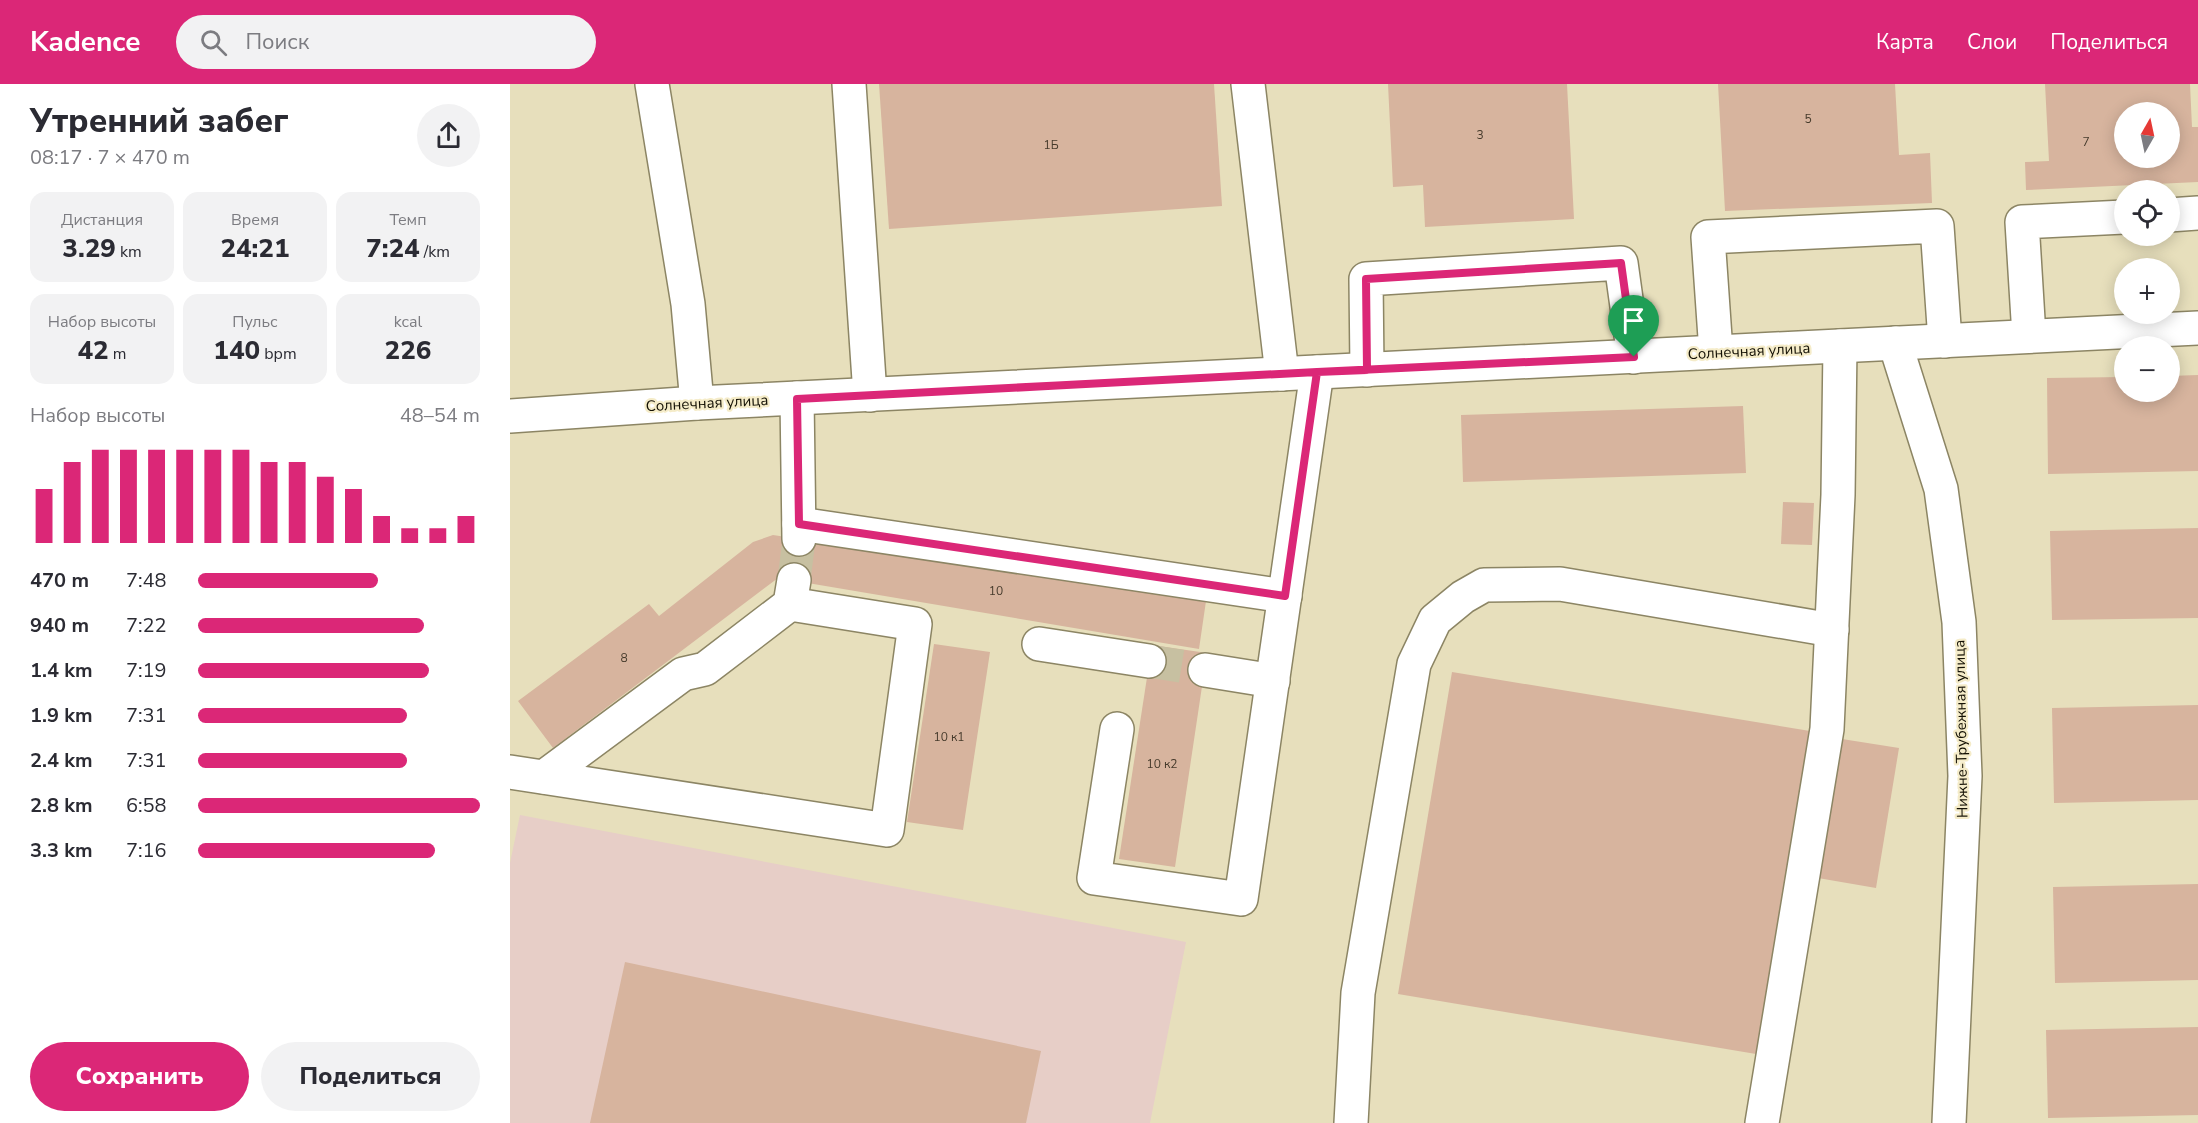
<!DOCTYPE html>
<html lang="ru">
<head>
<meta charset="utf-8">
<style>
	:root { --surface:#fff; --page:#f2f2f3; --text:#2b2b33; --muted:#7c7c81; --accent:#db2777 }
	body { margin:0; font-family:"Nunito Sans",sans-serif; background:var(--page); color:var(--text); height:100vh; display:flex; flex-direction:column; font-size:22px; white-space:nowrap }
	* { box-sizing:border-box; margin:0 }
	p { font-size:20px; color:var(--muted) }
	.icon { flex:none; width:33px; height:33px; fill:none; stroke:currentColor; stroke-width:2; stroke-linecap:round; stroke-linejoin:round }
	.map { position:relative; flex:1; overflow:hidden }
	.panel { display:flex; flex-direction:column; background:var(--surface); width:510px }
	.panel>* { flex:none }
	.needle { width:39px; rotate:9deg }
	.controls { position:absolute; left:1604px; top:18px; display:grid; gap:12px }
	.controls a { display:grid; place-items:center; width:66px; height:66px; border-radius:50%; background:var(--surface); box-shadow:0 3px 15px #0003; font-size:30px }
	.pin { position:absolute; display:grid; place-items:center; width:51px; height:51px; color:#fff; margin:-62px -26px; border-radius:50% 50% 50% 0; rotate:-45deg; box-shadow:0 0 6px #0007 }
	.pin .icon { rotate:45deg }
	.round { display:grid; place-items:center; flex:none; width:63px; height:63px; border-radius:32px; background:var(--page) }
	.head { display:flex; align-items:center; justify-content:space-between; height:102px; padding:0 30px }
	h1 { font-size:33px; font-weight:800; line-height:45px }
	.stats { display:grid; grid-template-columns:repeat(3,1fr); gap:9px; height:102px; padding:6px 30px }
	.stats div { display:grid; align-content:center; border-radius:15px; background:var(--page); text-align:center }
	.stats b { font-size:26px; font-weight:800 }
	.stats small { font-size:16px; font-weight:400 }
	.stats p { font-size:16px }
	.chart { height:168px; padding:12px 30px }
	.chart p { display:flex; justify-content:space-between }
	.chart svg { width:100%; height:108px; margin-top:6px; stroke:var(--accent); stroke-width:6 }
	.action { display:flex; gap:12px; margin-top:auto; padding:12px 30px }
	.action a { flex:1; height:69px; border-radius:36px; background:var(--accent); color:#fff; font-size:24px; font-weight:800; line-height:69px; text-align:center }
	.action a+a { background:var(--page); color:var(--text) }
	ul { padding:0 30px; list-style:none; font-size:20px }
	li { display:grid; grid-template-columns:96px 72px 1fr; align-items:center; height:45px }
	li i { height:15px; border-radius:8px; background:var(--accent) }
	header { display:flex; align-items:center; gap:36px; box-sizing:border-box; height:84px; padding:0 30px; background:var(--accent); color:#fff }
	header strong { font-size:28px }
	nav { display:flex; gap:33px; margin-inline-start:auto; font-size:21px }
	.search { width:420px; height:54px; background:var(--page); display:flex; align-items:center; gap:15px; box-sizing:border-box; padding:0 21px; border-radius:33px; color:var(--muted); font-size:22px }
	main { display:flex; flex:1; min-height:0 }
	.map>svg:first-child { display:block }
</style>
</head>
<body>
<header>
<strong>Kadence</strong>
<div class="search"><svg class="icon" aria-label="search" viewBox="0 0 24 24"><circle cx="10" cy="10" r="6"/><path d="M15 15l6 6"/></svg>Поиск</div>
<nav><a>Карта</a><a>Слои</a><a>Поделиться</a></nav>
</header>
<main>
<section class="panel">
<div class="head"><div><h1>Утренний забег</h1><p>08:17 · 7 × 470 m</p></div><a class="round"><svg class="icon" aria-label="share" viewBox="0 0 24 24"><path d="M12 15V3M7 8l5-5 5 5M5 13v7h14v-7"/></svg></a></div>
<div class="stats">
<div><p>Дистанция</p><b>3.29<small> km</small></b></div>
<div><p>Время</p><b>24:21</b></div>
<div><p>Темп</p><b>7:24<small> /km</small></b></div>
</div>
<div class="stats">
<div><p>Набор высоты</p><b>42<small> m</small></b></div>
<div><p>Пульс</p><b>140<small> bpm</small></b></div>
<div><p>kcal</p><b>226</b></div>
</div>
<div class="chart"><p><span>Набор высоты</span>48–54 m</p>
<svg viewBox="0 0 160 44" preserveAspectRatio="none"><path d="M5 44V22M15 44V11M25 44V6M35 44V6M45 44V6M55 44V6M65 44V6M75 44V6M85 44V11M95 44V11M105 44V17M115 44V22M125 44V33M135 44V38M145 44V38M155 44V33"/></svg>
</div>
<ul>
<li><b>470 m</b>7:48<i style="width:64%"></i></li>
<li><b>940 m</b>7:22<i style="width:80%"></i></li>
<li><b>1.4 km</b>7:19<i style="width:82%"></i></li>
<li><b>1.9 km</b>7:31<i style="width:74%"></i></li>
<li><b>2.4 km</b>7:31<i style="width:74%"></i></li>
<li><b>2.8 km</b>6:58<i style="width:100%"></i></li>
<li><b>3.3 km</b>7:16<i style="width:84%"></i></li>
</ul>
<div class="action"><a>Сохранить</a><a>Поделиться</a></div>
</section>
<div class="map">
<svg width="1688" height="1039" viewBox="0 0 1688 1039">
	<rect width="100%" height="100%" fill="#e7dfbc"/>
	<polygon fill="#e7cec7" points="10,731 676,858 640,1039 0,1039 0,779"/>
	<g fill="#d7b49e" fill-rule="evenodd">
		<polygon points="369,0 704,0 712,122 379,145"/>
		<polygon points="878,0 1057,0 1064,135 915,143 913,101 883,103"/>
		<polygon points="1208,0 1385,0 1389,71 1420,69 1422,119 1215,127"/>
		<path d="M1535 0H1680L1682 43H1688V98L1516 106 1515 78 1539 77ZM1614 28H1659V74H1614Z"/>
		<polygon points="1688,291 1688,387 1538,390 1537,294 1614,293 1614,308 1659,308 1659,292"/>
		<polygon points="1233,322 1236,389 953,398 951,331"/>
		<polygon points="1273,418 1304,419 1302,461 1271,460"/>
		<polygon points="1688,444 1688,534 1542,536 1540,447"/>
		<polygon points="263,451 696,517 689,565 268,494 43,664 8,617 139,520 149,532 243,458"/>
		<polygon points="424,560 480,568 453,746 397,738"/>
		<polygon points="642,561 697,569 665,783 609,775"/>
		<polygon points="942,588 1300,647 1246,970 888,910"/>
		<polygon points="1688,621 1688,716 1544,719 1542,624"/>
		<polygon points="1332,655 1389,664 1366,804 1308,794"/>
		<polygon points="1688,800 1688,896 1545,899 1543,803"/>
		<polygon points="115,878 531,967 516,1039 80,1039"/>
		<polygon points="1688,943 1688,1031 1538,1034 1536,946"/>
	</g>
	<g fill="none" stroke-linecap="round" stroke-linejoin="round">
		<g stroke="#c7c0a1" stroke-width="33" stroke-dasharray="33 16" stroke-linecap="butt">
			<polyline points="284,496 289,455"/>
			<polyline points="639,577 695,586"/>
		</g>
		<g stroke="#8c8564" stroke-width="36">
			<g id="minor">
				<polyline points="142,0 178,220 187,319"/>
				<polyline points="339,0 360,311"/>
				<polyline points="738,0 772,290"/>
				<polyline points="1659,131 1688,129"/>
				<polyline points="1519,252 1512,138 1614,133"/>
				<polyline points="1385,259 1431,405 1449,538 1455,692 1439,1039"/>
				<polyline points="1206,268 1198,153 1427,142 1435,257"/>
				<polyline points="857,286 856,195 1111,179 1124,273"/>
				<polyline points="287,314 289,455"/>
				<polyline points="289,440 775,512"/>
				<polyline points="529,560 639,577"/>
				<polyline points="695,586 763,597"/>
				<polyline points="607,645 584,794 731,815 807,288"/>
				<polyline points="0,688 377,746 405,540 280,520"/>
				<polyline points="34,693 173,590 195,585 280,520 284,496"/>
				<polyline points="841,1039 848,909 904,580 925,536 953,513 974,501 1050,500 1322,546"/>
				<polyline points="1252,1039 1317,645 1328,411 1330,262"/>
			</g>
		</g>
		<g stroke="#8c8564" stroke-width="36">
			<polyline id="major" points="0,332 187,319 1688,244"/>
		</g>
		<use href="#minor" stroke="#fff" stroke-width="33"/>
		<use href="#major" stroke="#fff" stroke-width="33"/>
	</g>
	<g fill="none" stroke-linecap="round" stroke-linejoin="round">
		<g stroke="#fff" stroke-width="12">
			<path id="route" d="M1124 273 807 288C634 297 460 306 287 315L289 440 775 512 807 288 857 286 856 195 1111 179 1124 273"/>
		</g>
		<use href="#route" stroke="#db2777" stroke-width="8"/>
	</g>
	<g text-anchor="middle" stroke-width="4.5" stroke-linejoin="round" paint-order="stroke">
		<g font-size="12" fill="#453a2b">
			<text x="1298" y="39">5</text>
			<text x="970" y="55">3</text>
			<text x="1576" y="62">7</text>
			<text x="541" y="65">1Б</text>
			<text x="486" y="511">10</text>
			<text x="114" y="578">8</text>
			<text x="439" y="657">10 к1</text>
			<text x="652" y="684">10 к2</text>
		</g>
		<g font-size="15" fill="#141105" stroke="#f5ecc9">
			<text transform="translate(1239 267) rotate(-3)" y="5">Солнечная улица</text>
			<text transform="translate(197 319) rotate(-3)" y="5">Солнечная улица</text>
			<text transform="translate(1451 645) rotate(-91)" y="5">Нижне-Трубежная улица</text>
		</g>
	</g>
</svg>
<div class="controls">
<a><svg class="needle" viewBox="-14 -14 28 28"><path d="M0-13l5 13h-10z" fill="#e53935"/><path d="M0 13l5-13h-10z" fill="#7c7c81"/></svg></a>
<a><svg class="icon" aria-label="locate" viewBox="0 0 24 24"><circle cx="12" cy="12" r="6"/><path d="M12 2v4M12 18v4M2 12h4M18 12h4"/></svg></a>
<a>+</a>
<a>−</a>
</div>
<div class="pin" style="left:1124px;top:273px;background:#1e9e55"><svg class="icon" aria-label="arrive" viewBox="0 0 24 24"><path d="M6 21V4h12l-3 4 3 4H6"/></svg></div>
</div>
</main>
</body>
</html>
